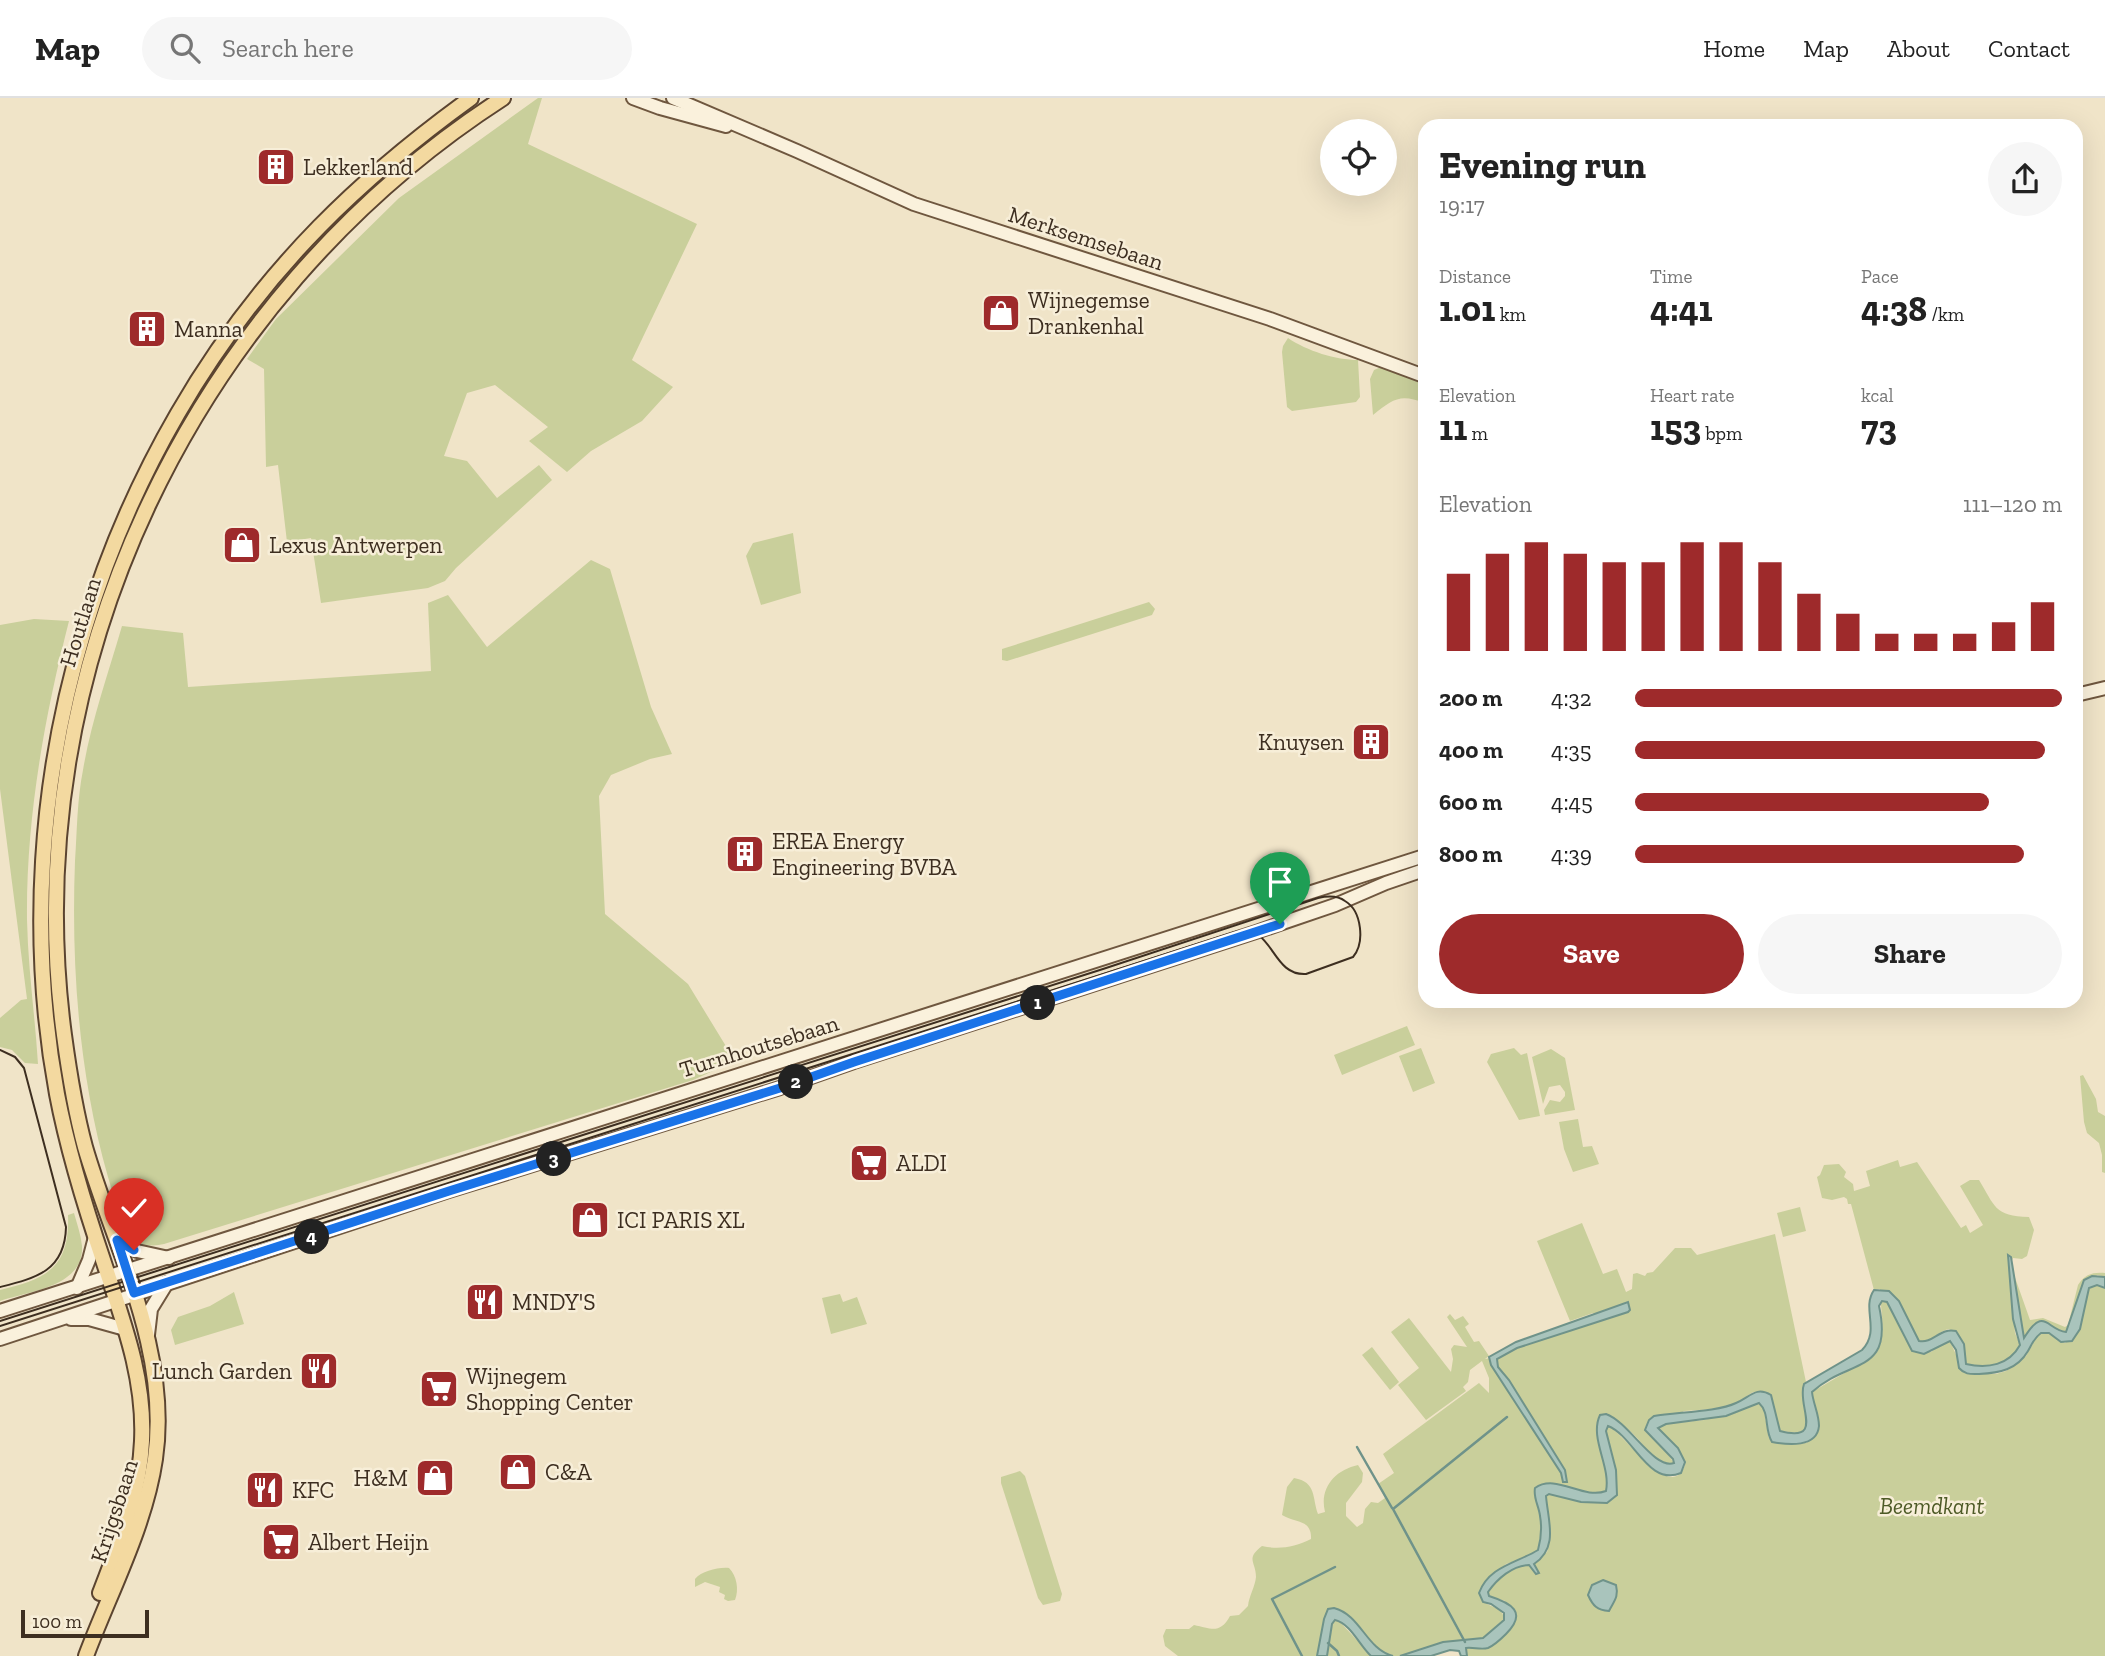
<!DOCTYPE html>
<html lang="en">
<head>
<meta charset="utf-8">
<style>
	:root { --surface:#fff; --page:#f6f6f6; --text:#222; --muted:#767676; --line:#e0e0e0; --accent:#9e2a2b }
	body { margin:0; font-family:"Zilla Slab",serif; background:var(--page); color:var(--text); height:100vh; display:flex; flex-direction:column; font-size:26px; white-space:nowrap }
	* { box-sizing:border-box; margin:0 }
	p { font-size:23px; color:var(--muted) }
	.icon { flex:none; width:38px; height:38px; fill:none; stroke:currentColor; stroke-width:2; stroke-linecap:round; stroke-linejoin:round }
	.map { position:relative; flex:1; overflow:hidden }
	.drawer { position:absolute; left:1418px; top:21px; width:665px; height:889px; display:flex; flex-direction:column; background:var(--surface); border-radius:21px; box-shadow:0 7px 28px #0002 }
	.drawer>* { flex:none }
	.controls { position:absolute; left:1320px; top:21px; display:grid; gap:14px }
	.controls a { display:grid; place-items:center; width:77px; height:77px; border-radius:50%; background:var(--surface); box-shadow:0 7px 28px #0002; font-size:35px }
	.scale { position:absolute; left:21px; bottom:18px; width:128px; box-sizing:border-box; padding-left:7px; border:4px solid #3d2e20; border-top:0; font-size:19px; line-height:24px; white-space:nowrap; color:#3d2e20; -webkit-text-stroke:5px #f7eed8; paint-order:stroke }
	.pin { position:absolute; display:grid; place-items:center; width:60px; height:60px; color:#fff; margin:-72px -30px; border-radius:50% 50% 50% 0; rotate:-45deg; box-shadow:0 0 7px #0007 }
	.pin .icon { rotate:45deg }
	.km { position:absolute; width:35px; height:35px; margin:-18px; border-radius:50%; background:#222; color:#fff; font-size:19px; line-height:35px; text-align:center }
	.round { display:grid; place-items:center; flex:none; width:74px; height:74px; border-radius:37px; background:var(--page) }
	.overview { display:flex; align-items:center; justify-content:space-between; height:119px; padding:0 21px }
	h1 { font-size:38px; font-weight:800; line-height:52px }
	.metrics { display:grid; grid-template-columns:repeat(3,1fr); gap:10px; height:119px; padding:7px 21px }
	.metrics div { display:grid; align-content:center }
	.metrics b { font-size:35px; font-weight:800 }
	.metrics small { font-size:19px; font-weight:400 }
	.metrics p { font-size:19px }
	.chart { height:196px; padding:14px 21px }
	.chart p { display:flex; justify-content:space-between }
	.chart svg { width:100%; height:126px; margin-top:7px; stroke:var(--accent); stroke-width:6 }
	.button { display:flex; gap:14px; margin-top:auto; padding:14px 21px }
	.button a { flex:1; height:80px; border-radius:42px; background:var(--accent); color:#fff; font-size:28px; font-weight:800; line-height:80px; text-align:center }
	.button a+a { background:var(--page); color:var(--text) }
	ul { padding:0 21px; list-style:none; font-size:23px }
	li { display:grid; grid-template-columns:112px 84px 1fr; align-items:center; height:52px }
	li i { height:18px; border-radius:9px; background:var(--accent) }
	header { display:flex; align-items:center; gap:42px; box-sizing:border-box; height:98px; padding:0 35px; background:var(--surface); border-bottom:2px solid var(--line) }
	header strong { font-size:33px }
	nav { display:flex; gap:38px; margin-inline-start:auto; font-size:24px }
	.search { width:490px; height:63px; background:var(--page); display:flex; align-items:center; gap:18px; box-sizing:border-box; padding:0 24px; border-radius:38px; color:var(--muted); font-size:26px }
	.map>svg:first-child { display:block }
</style>
</head>
<body>
<header>
<strong>Map</strong>
<div class="search"><svg class="icon" aria-label="search" viewBox="0 0 24 24"><circle cx="10" cy="10" r="6"/><path d="M15 15l6 6"/></svg>Search here</div>
<nav><a>Home</a><a>Map</a><a>About</a><a>Contact</a></nav>
</header>
<div class="map">
<svg width="2105" height="1558" viewBox="0 0 2105 1558">
	<rect width="100%" height="100%" fill="#f0e4c8"/>
	<g fill="#c9cf9b">
		<polygon points="538,0 542,0 528,46 697,126 632,262 673,289 642,323 591,353 567,374 529,343 548,329 495,287 467,295 444,358 467,363 497,400 539,367 552,382 456,470 445,483 428,490 321,505 311,440 287,444 278,367 266,369 264,271 247,261 276,221 399,100"/>
		<path d="M1288 240C1307 253 1336 262 1358 262L1360 299 1356 304 1292 313 1287 309 1282 254 1283 248Z"/>
		<path d="M1381 269 1424 286V305C1400 295 1392 302 1373 317L1370 281 1374 272Z"/>
		<polygon points="793,435 801,495 761,507 746,458 753,445"/>
		<path d="M591 462 610 471 651 609 672 656 650 661 611 677 599 698 605 816 688 886 735 963 693 982 164 1146C148 1150 132 1146 123 1130 116 1118 113 1094 108 1079 79 977 71 869 75 763 77 733 77 702 83 672 91 624 108 576 122 528L183 535 188 589 431 573 428 505 448 497 487 549Z"/>
		<polygon points="1149,504 1155,511 1152,517 1007,563 1002,562 1002,551"/>
		<path d="M34 521 69 523C44 621 26 721 27 822 28 870 35 918 38 966L25 965 12 952 0 949V920L21 902 27 901 0 691V527Z"/>
		<polygon points="1407,928 1415,947 1342,977 1334,957"/>
		<polygon points="1421,950 1435,985 1413,994 1399,958"/>
		<polygon points="1514,950 1521,957 1527,955 1540,1018 1519,1022 1487,964 1491,956"/>
		<polygon points="1551,951 1565,960 1575,1012 1545,1017 1544,1012 1550,1002 1560,1004 1565,998 1565,994 1560,987 1549,989 1543,1006 1532,959"/>
		<polygon points="2083,977 2096,1001 2098,1014 2105,1018 2105,1075 2102,1074 2102,1057 2099,1045 2087,1035 2084,1024 2080,978"/>
		<polygon points="1578,1021 1583,1049 1592,1048 1599,1066 1573,1074 1564,1051 1559,1024"/>
		<path d="M1898 1062 1900 1069 1917 1064 1961 1130 1966 1127 1970 1135 1983 1127 1960 1088 1970 1082H1979C1995 1108 1994 1118 2029 1119L2034 1132 2027 1158 2022 1161 2013 1160 2009 1169 2015 1235 2020 1247C2009 1267 1988 1271 1966 1266L1964 1246 1949 1231C1939 1233 1932 1243 1921 1244L1894 1218 1905 1241 1931 1254 1944 1244 1950 1243 1957 1259 1972 1276H1996L2006 1273 2026 1258 2036 1239 2041 1235H2048L2065 1245 2080 1231 2089 1190 2097 1187 2105 1190V1558H1467L1466 1550 1489 1549 1512 1529 1505 1503 1489 1498 1488 1494C1497 1482 1516 1463 1532 1468L1547 1454 1549 1448 1546 1398 1549 1396 1581 1404 1607 1405 1617 1397 1616 1372 1606 1333 1608 1328C1624 1334 1671 1407 1685 1367L1663 1350 1675 1366C1658 1371 1648 1352 1638 1341 1630 1332 1620 1325 1612 1318L1598 1339 1606 1371V1393C1588 1399 1566 1387 1545 1389 1542 1409 1544 1440 1536 1456L1506 1466 1488 1481 1487 1506 1500 1512 1505 1520 1483 1540 1452 1543 1411 1558H1386L1331 1516 1329 1546 1333 1524 1338 1522 1372 1558H1178L1165 1548 1163 1538 1166 1531H1189L1194 1527C1212 1531 1220 1536 1230 1518L1239 1517 1248 1508C1249 1498 1255 1489 1256 1479 1256 1464 1245 1461 1262 1448 1279 1452 1295 1449 1311 1441 1312 1421 1295 1425 1282 1417L1287 1389 1294 1380C1317 1384 1312 1400 1318 1416L1325 1414C1319 1390 1335 1372 1358 1367L1363 1375 1362 1384 1346 1405V1418L1357 1429 1363 1425 1365 1411 1371 1404 1378 1405 1385 1400 1378 1386 1394 1375 1383 1356 1479 1285 1489 1295V1280L1482 1263 1470 1272 1468 1284 1463 1289 1466 1293 1426 1322 1398 1287 1419 1270 1391 1234 1409 1220 1451 1274 1453 1261 1451 1251 1454 1247 1467 1249 1447 1219 1450 1216 1455 1222 1463 1218 1469 1226 1465 1229 1474 1244 1479 1243 1489 1258 1485 1261 1491 1260 1496 1263 1499 1258 1517 1250 1599 1222 1593 1215 1570 1223 1537 1143 1582 1125 1603 1176 1617 1171 1626 1194 1632 1191 1633 1176 1637 1175 1645 1178 1647 1175 1653 1174 1675 1150H1691L1697 1157 1775 1136 1806 1284 1802 1293 1807 1325 1805 1332 1798 1335 1780 1333 1771 1297 1753 1294 1735 1306 1714 1311 1684 1313 1665 1326 1704 1322 1759 1305 1763 1307 1769 1340 1774 1345H1807L1812 1294 1875 1257C1888 1239 1880 1212 1880 1191L1874 1192 1851 1106H1848L1847 1101 1844 1099 1832 1102 1822 1100 1817 1079 1820 1077 1824 1067 1839 1066 1846 1074 1844 1079 1853 1086 1854 1093 1870 1088 1866 1073Z"/>
		<polygon points="1800,1109 1806,1133 1783,1139 1777,1115"/>
		<path d="M74 1115C77 1126 81 1137 82 1148 84 1189 29 1193 0 1203V1192C46 1181 70 1170 68 1117Z"/>
		<path d="M2012 1171 2030 1222 2043 1220 2065 1229 2068 1227 2078 1187C2085 1176 2093 1174 2105 1175V1179L2097 1177 2075 1208 2066 1234C2044 1231 2046 1207 2024 1241Z"/>
		<polygon points="234,1194 244,1226 175,1247 171,1232 178,1219 210,1208"/>
		<polygon points="840,1196 843,1204 857,1199 867,1226 831,1236 822,1200"/>
		<polygon points="1372,1249 1399,1284 1390,1292 1362,1257"/>
		<polygon points="1020,1373 1025,1378 1062,1496 1060,1503 1043,1507 1038,1500 1001,1385 1001,1379"/>
		<path d="M729 1470C737 1478 739 1492 735 1502L728 1503 724 1501 725 1497 719 1494 720 1489 705 1484 695 1489V1481C702 1473 718 1469 729 1470Z"/>
	</g>
	<g fill="#a9c4bc" stroke="#6f938a" stroke-width="2">
		<path d="M2008 1157 2011 1159 2024 1240C2044 1207 2047 1232 2066 1234L2084 1182 2092 1178 2105 1179V1190L2097 1187 2089 1190 2080 1231 2072 1243 2061 1244 2049 1235H2041C2034 1240 2032 1246 2028 1253 2017 1272 1999 1275 1979 1276 1971 1276 1965 1277 1959 1270L1956 1252 1950 1243 1924 1256 1912 1253 1887 1204 1882 1203 1879 1208C1894 1277 1849 1260 1812 1294 1813 1305 1819 1316 1819 1328 1817 1350 1788 1347 1772 1344 1764 1331 1770 1315 1759 1305L1726 1318 1666 1326 1658 1330 1678 1350 1685 1364 1681 1375C1648 1389 1634 1338 1608 1328L1606 1333 1616 1372 1617 1397 1607 1405 1581 1404 1549 1396 1546 1398C1548 1423 1559 1449 1534 1466L1539 1475 1536 1476 1529 1467C1513 1467 1497 1481 1488 1494L1489 1498C1511 1505 1528 1514 1506 1536 1501 1541 1495 1547 1488 1550 1481 1552 1473 1549 1466 1550L1467 1558H1461L1459 1553 1450 1552 1431 1558H1400L1443 1544 1483 1540 1504 1522V1515L1491 1506 1483 1504 1479 1495C1489 1468 1517 1465 1538 1452 1541 1441 1542 1429 1540 1418 1539 1408 1533 1400 1535 1390 1556 1375 1583 1402 1606 1393 1611 1368 1589 1340 1600 1317L1606 1316C1629 1324 1654 1372 1674 1365L1673 1361 1645 1332 1649 1322 1654 1318C1677 1314 1717 1314 1736 1305 1750 1299 1756 1288 1771 1297L1780 1333C1826 1345 1796 1307 1804 1286L1862 1252C1881 1232 1861 1211 1874 1192L1889 1193 1899 1203 1919 1243C1933 1246 1940 1229 1956 1233L1964 1246 1966 1266C1988 1271 2009 1267 2020 1247L2013 1221Z"/>
		<polygon points="1628,1204 1630,1212 1628,1214 1517,1250 1497,1261 1498,1269 1509,1282 1565,1372 1567,1384 1563,1384 1561,1375 1491,1267 1489,1259 1516,1244"/>
		<path d="M1603 1482 1616 1487C1619 1499 1614 1503 1609 1513 1597 1512 1593 1508 1588 1497L1592 1487Z"/>
		<path d="M1334 1510C1361 1517 1366 1551 1393 1558H1371C1359 1547 1351 1526 1335 1522L1332 1526 1327 1558H1317L1324 1521 1328 1511Z"/>
	</g>
	<g fill="none" stroke-linecap="round" stroke-linejoin="round">
		<g stroke="#6f938a" stroke-width="2.5">
			<polyline points="1357,1349 1392,1410"/>
			<polyline points="1465,1544 1393,1411 1507,1319"/>
			<polyline points="1328,1545 1337,1553 1339,1558"/>
			<polyline points="1302,1558 1272,1501 1335,1469"/>
		</g>
		<g stroke="#6f573f" stroke-width="16">
			<g id="secondary">
				<polyline points="633,0 660,10 726,28"/>
				<polyline points="673,0 797,53 914,106 1270,221 1424,278"/>
				<polyline points="2076,597 2105,590"/>
				<polyline points="117,1142 137,1153 169,1160"/>
				<polyline points="77,1190 89,1162 95,1139"/>
				<polyline points="0,1213 1424,758"/>
				<polyline points="71,1221 89,1221 125,1231"/>
				<polyline points="148,1237 151,1211 167,1185"/>
				<polyline points="0,1241 449,1093 780,990 854,964 1256,834 1335,807 1386,785 1424,772"/>
			</g>
		</g>
		<g stroke="#5b4430" stroke-width="18">
			<g id="primary">
				<path d="M100 1495C119 1445 140 1396 142 1343 145 1280 123 1223 104 1165 85 1109 68 1054 57 996 0 688 100 353 319 129 366 81 417 39 471 0"/>
				<path d="M86 1558C110 1494 145 1429 155 1361 171 1253 114 1149 85 1049 75 1012 69 974 64 937 15 570 193 200 503 0"/>
			</g>
		</g>
		<use href="#secondary" stroke="#faf1dc" stroke-width="12"/>
		<use href="#primary" stroke="#f3d9a0" stroke-width="14"/>
		<g stroke="#3d2e20" stroke-width="2">
			<path d="M0 952 15 959 24 970 66 1129C65 1173 36 1180 0 1189"/>
			<path d="M0 1223 1103 871 1318 800C1327 798 1337 797 1345 803 1362 813 1365 845 1353 859L1306 876C1271 878 1274 827 1238 833L0 1228"/>
		</g>
	</g>
	<g fill="none" stroke-linecap="round" stroke-linejoin="round">
		<g stroke="#fff" stroke-width="14">
			<polyline id="route" points="134,1152 117,1142 134,1195 449,1093 780,990 854,964 1280,826"/>
		</g>
		<use href="#route" stroke="#1a73e8" stroke-width="9"/>
	</g>
	<defs>
		<g id="building-square" transform="scale(2.0125)"><rect x="-9" y="-9" width="18" height="18" rx="4" fill="#9e2a2b" stroke="#f7eed8"/><path d="M-4-6H4V6H1V3H-1V6H-4ZM-2.5-4.3h1.7v1.8h-1.7ZM.8-4.3h1.7v1.8H.8ZM-2.5-1h1.7V.8h-1.7ZM.8-1h1.7V.8H.8Z" fill="#fff"/></g>
		<g id="shop-square" transform="scale(2.0125)"><rect x="-9" y="-9" width="18" height="18" rx="4" fill="#9e2a2b" stroke="#f7eed8"/><path d="M-5-2.5h2.3a2.7 3.5 0 0 1 5.4 0H5L5.5 6h-11ZM-1.5-2.5h3a1.5 2.3 0 0 0-3 0Z" fill="#fff"/></g>
		<g id="supermarket-square" transform="scale(2.0125)"><rect x="-9" y="-9" width="18" height="18" rx="4" fill="#9e2a2b" stroke="#f7eed8"/><path d="M-6-5.5h2.5l.6 2H6L4.5 2H-2.5L-4.4-4H-6ZM-1.5 3.2a1.3 1.3 0 1 0 .1 0ZM3 3.2a1.3 1.3 0 1 0 .1 0Z" fill="#fff"/></g>
		<g id="restaurant-square" transform="scale(2.0125)"><rect x="-9" y="-9" width="18" height="18" rx="4" fill="#9e2a2b" stroke="#f7eed8"/><path d="M-5-6h1v4h1v-4h1v4h1v-4h1v5L-1.5 .5V6h-2V.5L-5-1ZM5-6V6H3V1.5H1.5Q1.5-4 5-6Z" fill="#fff"/></g>
	</defs>
	<g fill-rule="evenodd">
		<use href="#building-square" x="276" y="69"/>
		<use href="#shop-square" x="1001" y="215"/>
		<use href="#building-square" x="147" y="231"/>
		<use href="#shop-square" x="242" y="447"/>
		<use href="#building-square" x="1371" y="644"/>
		<use href="#building-square" x="745" y="756"/>
		<use href="#supermarket-square" x="869" y="1065"/>
		<use href="#shop-square" x="590" y="1122"/>
		<use href="#restaurant-square" x="485" y="1204"/>
		<use href="#restaurant-square" x="319" y="1273"/>
		<use href="#supermarket-square" x="439" y="1291"/>
		<use href="#shop-square" x="518" y="1374"/>
		<use href="#shop-square" x="435" y="1380"/>
		<use href="#restaurant-square" x="265" y="1392"/>
		<use href="#supermarket-square" x="281" y="1444"/>
	</g>
	<g text-anchor="middle" stroke-width="5" stroke-linejoin="round" paint-order="stroke">
		<g font-size="23" fill="#3d2e20" stroke="#f7eed8" text-anchor="start">
			<text x="303" y="77">Lekkerland</text>
			<text x="1028" y="210">Wijnegemse<tspan x="1028" dy="26">Drankenhal</tspan></text>
			<text x="174" y="239">Manna</text>
			<text x="269" y="455">Lexus Antwerpen</text>
			<text x="1344" y="652" text-anchor="end">Knuysen</text>
			<text x="772" y="751">EREA Energy<tspan x="772" dy="26">Engineering BVBA</tspan></text>
			<text x="896" y="1073">ALDI</text>
			<text x="617" y="1130">ICI PARIS XL</text>
			<text x="512" y="1212">MNDY'S</text>
			<text x="292" y="1281" text-anchor="end">Lunch Garden</text>
			<text x="466" y="1286">Wijnegem<tspan x="466" dy="26">Shopping Center</tspan></text>
			<text x="545" y="1382">C&amp;A</text>
			<text x="408" y="1388" text-anchor="end">H&amp;M</text>
			<text x="292" y="1400">KFC</text>
			<text x="308" y="1452">Albert Heijn</text>
		</g>
		<g font-size="23" fill="#3d2e20" stroke="#f7eed8">
			<text transform="translate(1086 140) rotate(18)" y="8">Merksemsebaan</text>
			<text transform="translate(80 524) rotate(-73)" y="8">Houtlaan</text>
			<text transform="translate(759 948) rotate(-17)" y="8">Turnhoutsebaan</text>
			<text transform="translate(114 1413) rotate(-72)" y="8">Krijgsbaan</text>
		</g>
		<g font-size="23" font-style="italic" fill="#4d5a26" stroke="#f7eed8">
			<text x="1932" y="1416">Beemdkant</text>
		</g>
	</g>
</svg>
<div class="controls">
<a><svg class="icon" aria-label="locate" viewBox="0 0 24 24"><circle cx="12" cy="12" r="6"/><path d="M12 2v4M12 18v4M2 12h4M18 12h4"/></svg></a>
</div>
<div class="scale">100 m</div>
<div class="pin" style="left:1280px;top:826px;background:#1e9e55"><svg class="icon" aria-label="arrive" viewBox="0 0 24 24"><path d="M6 21V4h12l-3 4 3 4H6"/></svg></div>
<div class="pin" style="left:134px;top:1152px;background:#d93025"><svg class="icon" aria-label="check" viewBox="0 0 24 24"><path d="M5 12l5 5 9-10"/></svg></div>
<b class="km" style="left:1038px;top:905px">1</b>
<b class="km" style="left:796px;top:984px">2</b>
<b class="km" style="left:554px;top:1061px">3</b>
<b class="km" style="left:312px;top:1139px">4</b>
<section class="drawer">
<div class="overview"><div><h1>Evening run</h1><p>19:17</p></div><a class="round"><svg class="icon" aria-label="share" viewBox="0 0 24 24"><path d="M12 15V3M7 8l5-5 5 5M5 13v7h14v-7"/></svg></a></div>
<div class="metrics">
<div><p>Distance</p><b>1.01<small> km</small></b></div>
<div><p>Time</p><b>4:41</b></div>
<div><p>Pace</p><b>4:38<small> /km</small></b></div>
</div>
<div class="metrics">
<div><p>Elevation</p><b>11<small> m</small></b></div>
<div><p>Heart rate</p><b>153<small> bpm</small></b></div>
<div><p>kcal</p><b>73</b></div>
</div>
<div class="chart"><p><span>Elevation</span>111–120 m</p>
<svg viewBox="0 0 160 44" preserveAspectRatio="none"><path d="M5 44V17M15 44V10M25 44V6M35 44V10M45 44V13M55 44V13M65 44V6M75 44V6M85 44V13M95 44V24M105 44V31M115 44V38M125 44V38M135 44V38M145 44V34M155 44V27"/></svg>
</div>
<ul>
<li><b>200 m</b>4:32<i style="width:100%"></i></li>
<li><b>400 m</b>4:35<i style="width:96%"></i></li>
<li><b>600 m</b>4:45<i style="width:83%"></i></li>
<li><b>800 m</b>4:39<i style="width:91%"></i></li>
</ul>
<div class="button"><a>Save</a><a>Share</a></div>
</section>
</div>
</body>
</html>
